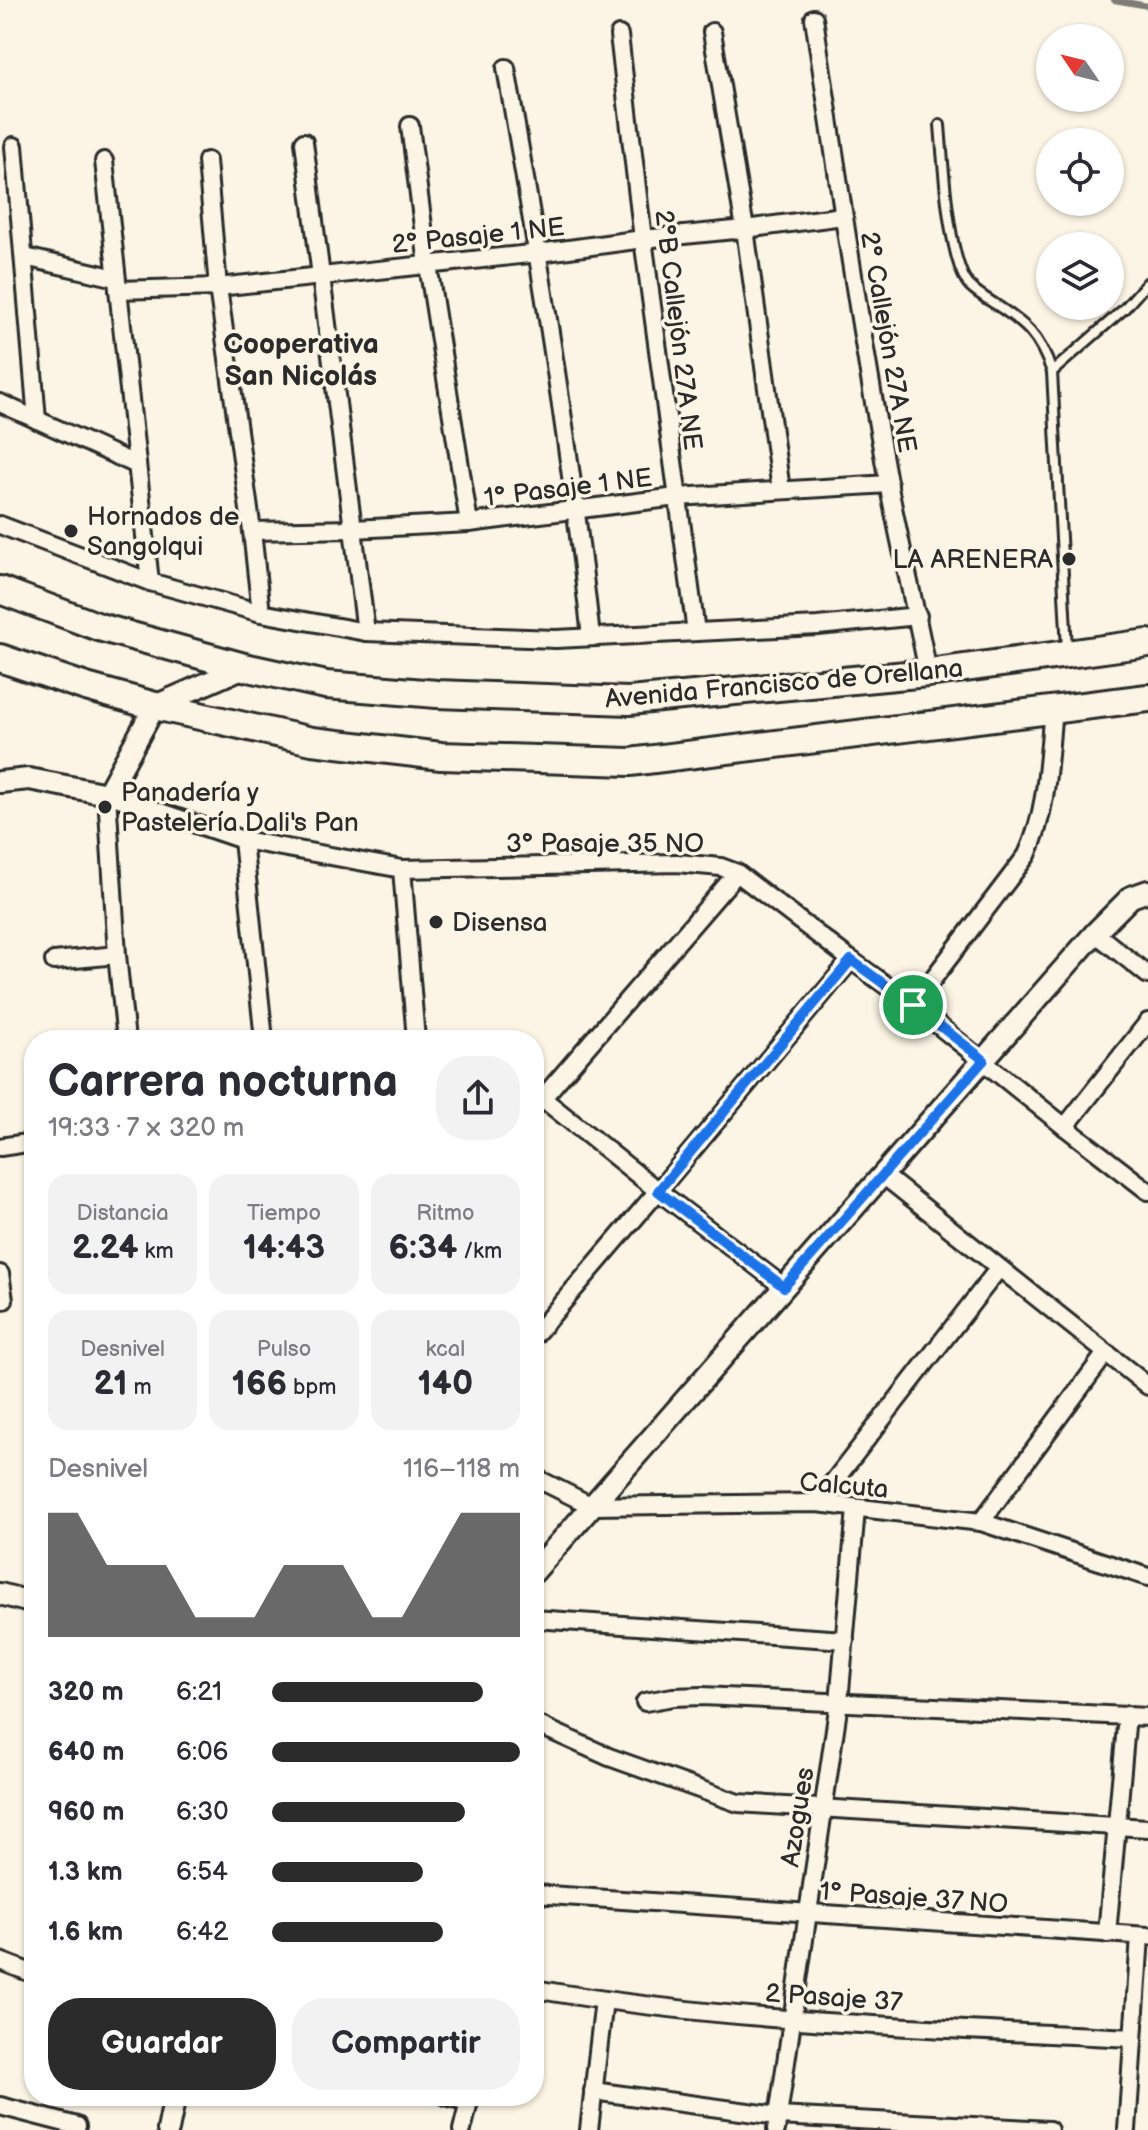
<!DOCTYPE html>
<html lang="es">
<head>
<meta charset="utf-8">
<style>
	:root { --surface:#fff; --page:#f2f2f3; --text:#2b2b33; --muted:#7c7c81; --accent:#2b2b2b }
	body { margin:0; font-family:"Balsamiq Sans",sans-serif; background:var(--page); color:var(--text); height:100vh; display:flex; flex-direction:column; font-size:30px; white-space:nowrap }
	* { box-sizing:border-box; margin:0 }
	p { font-size:26px; color:var(--muted) }
	.icon { flex:none; width:44px; height:44px; fill:none; stroke:currentColor; stroke-width:2; stroke-linecap:round; stroke-linejoin:round }
	.map { position:relative; flex:1; overflow:hidden }
	.drawer { position:absolute; left:24px; top:1030px; width:520px; height:1076px; display:flex; flex-direction:column; background:var(--surface); border-radius:32px; box-shadow:0 2px 6px #0004 }
	.drawer>* { flex:none }
	.needle { width:52px; rotate:305deg }
	.buttons { position:absolute; left:1036px; top:24px; display:grid; gap:16px }
	.buttons a { display:grid; place-items:center; width:88px; height:88px; border-radius:50%; background:var(--surface); box-shadow:0 2px 6px #0004; font-size:40px }
	.pin { position:absolute; display:grid; place-items:center; width:68px; height:68px; color:#fff; margin:-34px; border:4px solid #fff; border-radius:50%; box-shadow:0 2px 8px #0007 }
	.round { display:grid; place-items:center; flex:none; width:84px; height:84px; border-radius:32px; background:var(--page) }
	.summary { display:flex; align-items:center; justify-content:space-between; height:136px; padding:0 24px }
	h1 { font-size:44px; font-weight:700; line-height:60px }
	.figures { display:grid; grid-template-columns:repeat(3,1fr); gap:12px; height:136px; padding:8px 24px }
	.figures div { display:grid; align-content:center; border-radius:20px; background:var(--page); text-align:center }
	.figures b { font-size:34px; font-weight:700 }
	.figures small { font-size:22px; font-weight:400 }
	.figures p { font-size:22px }
	.chart { height:224px; padding:16px 24px }
	.chart p { display:flex; justify-content:space-between }
	.chart svg { width:100%; height:144px; margin-top:8px; fill:var(--accent); opacity:.7 }
	.cta { display:flex; gap:16px; margin-top:auto; padding:16px 24px }
	.cta a { flex:1; height:92px; border-radius:32px; background:var(--accent); color:#fff; font-size:32px; font-weight:700; line-height:92px; text-align:center }
	.cta a+a { background:var(--page); color:var(--text) }
	ul { padding:0 24px; list-style:none; font-size:26px }
	li { display:grid; grid-template-columns:128px 96px 1fr; align-items:center; height:60px }
	li i { height:20px; border-radius:10px; background:var(--accent) }
	.map>svg:first-child { display:block }
</style>
</head>
<body>
<div class="map">
<svg width="1148" height="2130" viewBox="0 0 1148 2130">
	<rect width="100%" height="100%" fill="#fcf5e5"/>
	<filter id="ink" filterUnits="userSpaceOnUse"><feTurbulence type="fractalNoise" baseFrequency=".0125" numOctaves="2"/><feDisplacementMap in="SourceGraphic" scale="16" xChannelSelector="R" yChannelSelector="G"/><feConvolveMatrix kernelMatrix="1 2 1 2 8 2 1 2 1" color-interpolation-filters="sRGB"/></filter>
	<g filter="url(#ink)">
		<g fill="none" stroke-linecap="round" stroke-linejoin="round">
			<polyline stroke="#7d7b74" stroke-width="6" points="1114,0 1148,6"/>
			<g stroke="#2b2b2b" stroke-width="14">
				<g id="service">
					<path d="M940 125C943 159 948 264 970 286 977 293 987 299 995 304 1027 325 1039 335 1052 372L1067 649"/>
					<polyline points="1052,372 1124,309 1148,282"/>
				</g>
			</g>
			<g stroke="#2b2b2b" stroke-width="22">
				<g id="minor">
					<path d="M814 18C837 173 860 328 888 482 900 546 916 609 928 673"/>
					<polyline points="712,32 745,229 781,490"/>
					<polyline points="619,35 643,239 696,632"/>
					<path d="M506 68C539 257 570 446 591 637"/>
					<polyline points="410,126 428,265 469,523"/>
					<polyline points="304,142 366,632"/>
					<polyline points="14,146 37,420"/>
					<polyline points="104,161 150,582"/>
					<polyline points="207,161 218,287 252,531 261,613"/>
					<polyline points="25,257 116,278"/>
					<polyline points="118,290 218,287 539,253 643,239 745,229 843,216"/>
					<polyline points="0,403 137,465"/>
					<polyline points="0,525 150,582 261,613 366,632 556,639 818,626 918,616"/>
					<polyline points="252,531 353,529 469,523 677,497 889,484"/>
					<polyline points="243,840 264,1040"/>
					<polyline points="402,869 416,1040"/>
					<polyline points="1095,933 1148,975"/>
					<polyline points="54,961 117,955"/>
					<path d="M913 1005 1027 855C1048 810 1048 758 1053 709"/>
					<polyline points="126,1040 117,955 107,794 243,840 402,869 677,863 721,867 737,873 851,960 913,1005 1065,1127 1148,1191"/>
					<polyline points="534,1095 542,1098 658,1191 784,1287"/>
					<polyline points="534,1108 737,873"/>
					<polyline points="1065,1127 1148,1022"/>
					<polyline points="0,1147 34,1142"/>
					<polyline points="883,1175 1148,1386"/>
					<polyline points="0,1274 4,1300"/>
					<polyline points="534,1336 658,1191 851,960"/>
					<polyline points="534,1477 592,1506 817,1503 981,1522 1148,1577"/>
					<polyline points="817,1503 999,1268"/>
					<polyline points="981,1522 1106,1353"/>
					<polyline points="534,1619 845,1640"/>
					<polyline points="645,1702 673,1697 702,1696 1148,1717"/>
					<polyline points="534,1723 609,1757 738,1803 1148,1828"/>
					<polyline points="534,1894 1148,1936"/>
					<polyline points="1107,1934 1127,1715"/>
					<polyline points="0,1961 34,1974"/>
					<path d="M534 1989C732 2023 933 2028 1133 2038"/>
					<polyline points="593,2091 778,2116 1049,2130"/>
					<polyline points="446,2096 469,2102 462,2130"/>
					<polyline points="0,2106 77,2126 75,2130"/>
					<polyline points="589,2130 604,2000"/>
					<polyline points="776,2130 839,1702 856,1509"/>
					<polyline points="1127,2130 1140,1936"/>
				</g>
			</g>
			<g stroke="#2b2b2b" stroke-width="26">
				<g id="tertiary">
					<polyline points="0,782 29,779 107,794 155,706 244,667"/>
					<polyline points="534,1572 1095,933 1131,897 1148,891"/>
					<polyline points="0,1594 34,1603"/>
					<polyline points="168,2130 175,2096"/>
				</g>
			</g>
			<g stroke="#2b2b2b" stroke-width="32">
				<g id="trunk">
					<polyline points="0,590 99,627 244,667 326,685 437,694 629,701 928,673 1148,643"/>
					<polyline points="0,658 86,687 155,706 312,741 441,756 630,762 1148,698"/>
				</g>
			</g>
			<use href="#service" stroke="#fcf5e5" stroke-width="8"/>
			<use href="#minor" stroke="#fcf5e5" stroke-width="16"/>
			<use href="#tertiary" stroke="#fcf5e5" stroke-width="20"/>
			<use href="#trunk" stroke="#fcf5e5" stroke-width="26"/>
		</g>
	</g>
	<g fill="none" stroke-linecap="round" stroke-linejoin="round" filter="url(#ink)">
		<g stroke="#fff" stroke-width="16">
			<polygon id="route" points="851,960 913,1005 984,1060 784,1287 658,1191"/>
		</g>
		<use href="#route" stroke="#1a73e8" stroke-width="10"/>
	</g>
	<g fill="#2b2b2b" stroke="#fcf5e5" stroke-width="3">
		<circle cx="71" cy="531" r="8"/>
		<circle cx="1069" cy="559" r="8"/>
		<circle cx="105" cy="807" r="8"/>
		<circle cx="436" cy="922" r="8"/>
	</g>
	<g text-anchor="middle" stroke-width="7" stroke-linejoin="round" paint-order="stroke">
		<g font-size="26" fill="#2b2b2b" stroke="#fcf5e5">
			<text transform="translate(478 235) rotate(-6)" y="9">2° Pasaje 1 NE</text>
			<text transform="translate(679 330) rotate(83)" y="9">2°B Callejón 27A NE</text>
			<text transform="translate(889 342) rotate(80)" y="9">2° Callejón 27A NE</text>
			<text transform="translate(568 487) rotate(-7)" y="9">1° Pasaje 1 NE</text>
			<text transform="translate(784 683) rotate(-5)" y="9">Avenida Francisco de Orellana</text>
			<text x="605" y="852">3° Pasaje 35 NO</text>
			<text transform="translate(844 1485) rotate(5)" y="9">Calcuta</text>
			<text transform="translate(797 1817) rotate(-81)" y="9">Azogues</text>
			<text transform="translate(914 1897) rotate(4)" y="9">1° Pasaje 37 NO</text>
			<text transform="translate(834 1997) rotate(4)" y="9">2 Pasaje 37</text>
		</g>
		<g font-size="26" fill="#2b2b2b" stroke="#fcf5e5" text-anchor="start">
			<text x="87" y="525">Hornados de<tspan x="87" dy="30">Sangolqui</tspan></text>
			<text x="1053" y="568" text-anchor="end">LA ARENERA</text>
			<text x="121" y="801">Panadería y<tspan x="121" dy="30">Pastelería Dali's Pan</tspan></text>
			<text x="452" y="931">Disensa</text>
		</g>
		<g font-size="28" font-weight="bold" fill="#2b2b2b" stroke="#fcf5e5">
			<text x="301" y="353">Cooperativa<tspan x="301" dy="32">San Nicolás</tspan></text>
		</g>
	</g>
</svg>
<div class="buttons">
<a><svg class="needle" viewBox="-14 -14 28 28"><path d="M0-13l5 13h-10z" fill="#e53935"/><path d="M0 13l5-13h-10z" fill="#7c7c81"/></svg></a>
<a><svg class="icon" aria-label="locate" viewBox="0 0 24 24"><circle cx="12" cy="12" r="6"/><path d="M12 2v4M12 18v4M2 12h4M18 12h4"/></svg></a>
<a><svg class="icon" aria-label="layers" viewBox="0 0 24 24"><path d="M12 4l9 5-9 5-9-5zM3 14l9 5 9-5"/></svg></a>
</div>
<div class="pin" style="left:913px;top:1005px;background:#1e9e55"><svg class="icon" aria-label="arrive" viewBox="0 0 24 24"><path d="M6 21V4h12l-3 4 3 4H6"/></svg></div>
<section class="drawer">
<div class="summary"><div><h1>Carrera nocturna</h1><p>19:33 · 7 × 320 m</p></div><a class="round"><svg class="icon" aria-label="share" viewBox="0 0 24 24"><path d="M12 15V3M7 8l5-5 5 5M5 13v7h14v-7"/></svg></a></div>
<div class="figures">
<div><p>Distancia</p><b>2.24<small> km</small></b></div>
<div><p>Tiempo</p><b>14:43</b></div>
<div><p>Ritmo</p><b>6:34<small> /km</small></b></div>
</div>
<div class="figures">
<div><p>Desnivel</p><b>21<small> m</small></b></div>
<div><p>Pulso</p><b>166<small> bpm</small></b></div>
<div><p>kcal</p><b>140</b></div>
</div>
<div class="chart"><p><span>Desnivel</span>116–118 m</p>
<svg viewBox="0 0 160 44" preserveAspectRatio="none"><path d="M0 44V6L10 6L20 22L30 22L40 22L50 38L60 38L70 38L80 22L90 22L100 22L110 38L120 38L130 22L140 6L150 6L160 6V44z"/></svg>
</div>
<ul>
<li><b>320 m</b>6:21<i style="width:85%"></i></li>
<li><b>640 m</b>6:06<i style="width:100%"></i></li>
<li><b>960 m</b>6:30<i style="width:78%"></i></li>
<li><b>1.3 km</b>6:54<i style="width:61%"></i></li>
<li><b>1.6 km</b>6:42<i style="width:69%"></i></li>
</ul>
<div class="cta"><a>Guardar</a><a>Compartir</a></div>
</section>
</div>
</body>
</html>
